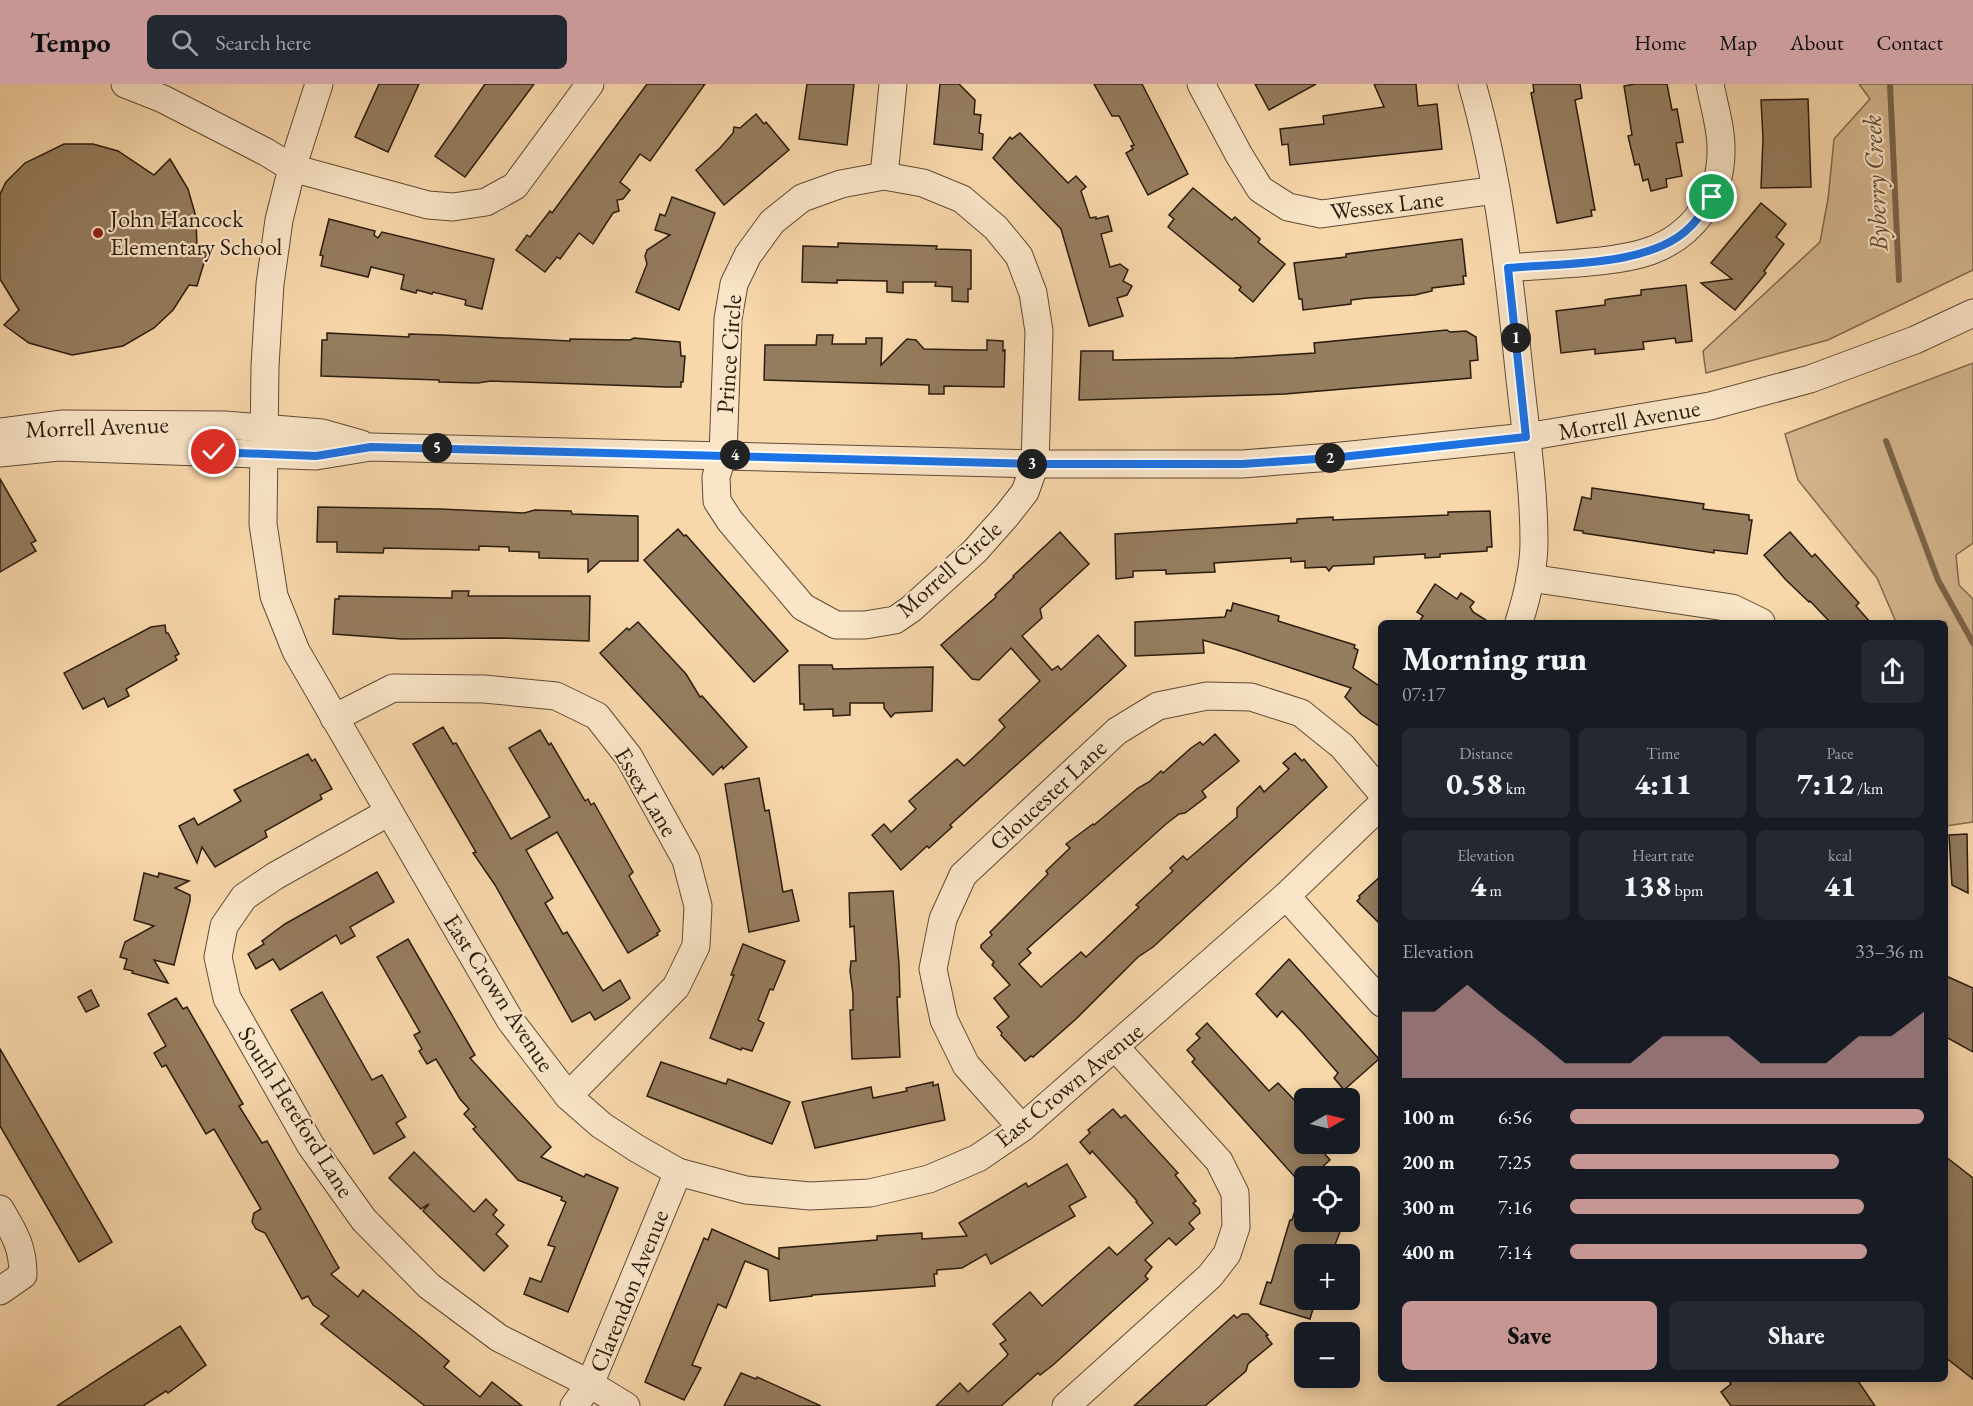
<!DOCTYPE html>
<html lang="en">
<head>
<meta charset="utf-8">
<style>
	:root { --surface:#171b24; --page:#242831; --text:#f1f3f6; --muted:#9ea1a6; --accent:#c59692 }
	body { margin:0; font-family:"EB Garamond",serif; background:var(--page); color:var(--text); height:100vh; display:flex; flex-direction:column; font-size:22px; white-space:nowrap }
	* { box-sizing:border-box; margin:0 }
	p { font-size:20px; color:var(--muted) }
	.icon { flex:none; width:33px; height:33px; fill:none; stroke:currentColor; stroke-width:2; stroke-linecap:round; stroke-linejoin:round }
	.map { position:relative; flex:1; overflow:hidden }
	.side { position:absolute; left:1378px; top:536px; width:570px; height:762px; display:flex; flex-direction:column; background:var(--surface); border-radius:9px; box-shadow:0 3px 15px #0003 }
	.side>* { flex:none }
	.needle { width:39px; rotate:82deg }
	.tools { position:absolute; left:1294px; top:1004px; display:grid; gap:12px }
	.tools a { display:grid; place-items:center; width:66px; height:66px; border-radius:9px; background:var(--surface); box-shadow:0 3px 15px #0003; font-size:30px }
	.pin { position:absolute; display:grid; place-items:center; width:51px; height:51px; color:#fff; margin:-26px; border:3px solid #fff; border-radius:50%; box-shadow:0 2px 6px #0007 }
	.km { position:absolute; width:30px; height:30px; margin:-15px; border-radius:50%; background:#222; color:#fff; font-size:16px; line-height:30px; text-align:center }
	.round { display:grid; place-items:center; flex:none; width:63px; height:63px; border-radius:9px; background:var(--page) }
	.overview { display:flex; align-items:center; justify-content:space-between; height:102px; padding:0 24px }
	h1 { font-size:33px; font-weight:800; line-height:45px }
	.stats { display:grid; grid-template-columns:repeat(3,1fr); gap:9px; height:102px; padding:6px 24px }
	.stats div { display:grid; align-content:center; border-radius:9px; background:var(--page); text-align:center }
	.stats b { font-size:30px; font-weight:800 }
	.stats small { font-size:16px; font-weight:400 }
	.stats p { font-size:16px }
	.chart { height:168px; padding:12px 24px }
	.chart p { display:flex; justify-content:space-between }
	.chart svg { width:100%; height:108px; margin-top:6px; fill:var(--accent); opacity:.7 }
	.cta { display:flex; gap:12px; margin-top:auto; padding:12px 24px }
	.cta a { flex:1; height:69px; border-radius:9px; background:var(--accent); color:#111; font-size:24px; font-weight:800; line-height:69px; text-align:center }
	.cta a+a { background:var(--page); color:var(--text) }
	ul { padding:0 24px; list-style:none; font-size:20px }
	li { display:grid; grid-template-columns:96px 72px 1fr; align-items:center; height:45px }
	li i { height:15px; border-radius:8px; background:var(--accent) }
	header { display:flex; align-items:center; gap:36px; box-sizing:border-box; height:84px; padding:0 30px; background:var(--accent); color:#111 }
	header strong { font-size:28px }
	nav { display:flex; gap:33px; margin-inline-start:auto; font-size:21px }
	.search { width:420px; height:54px; background:var(--page); display:flex; align-items:center; gap:15px; box-sizing:border-box; padding:0 21px; border-radius:9px; color:var(--muted); font-size:22px }
	.map>svg:first-child { display:block }
</style>
</head>
<body>
<header>
<strong>Tempo</strong>
<div class="search"><svg class="icon" aria-label="search" viewBox="0 0 24 24"><circle cx="10" cy="10" r="6"/><path d="M15 15l6 6"/></svg>Search here</div>
<nav><a>Home</a><a>Map</a><a>About</a><a>Contact</a></nav>
</header>
<div class="map">
<svg width="1973" height="1322" viewBox="0 0 1973 1322">
	<rect width="100%" height="100%" fill="#f8d7aa"/>
	<filter id="stains"><feTurbulence type="fractalNoise" baseFrequency=".00333" numOctaves="4"/><feColorMatrix values="0 0 0 0 .2 0 0 0 0 .09 0 0 0 0 .02 0 0 0 .5 -.17"/></filter>
	<radialGradient id="worn" r=".72"><stop offset=".6" stop-color="#630" stop-opacity="0"/><stop offset="1" stop-color="#630" stop-opacity=".3"/></radialGradient>
	<g fill="#d5b78f" stroke="#806a4e" stroke-width="1.5">
		<polygon points="1859,0 1973,0 1973,186 1828,256 1706,289 1703,267 1820,158 1828,115 1834,55 1870,15"/>
		<polygon points="1973,279 1973,459 1956,471 1959,501 1973,515 1973,738 1946,742 1946,538 1896,538 1877,494 1798,396 1785,350"/>
	</g>
	<g fill="none" stroke-linecap="round" stroke-linejoin="round">
		<g stroke="#7c664c" stroke-width="6">
			<polyline points="1890,0 1899,196"/>
			<polyline points="1886,357 1938,496 1973,559"/>
		</g>
	</g>
	<g fill="#957d5f" stroke="#2a1c0e" stroke-width="1.5">
		<polygon points="379,0 419,0 388,68 355,53"/>
		<polygon points="485,0 534,0 465,93 435,72"/>
		<polygon points="647,0 705,0 650,77 640,70 620,98 630,106 623,115 617,116 619,127 613,129 593,160 579,149 560,175 557,173 545,188 516,166 527,151 530,153 550,127 552,129"/>
		<polygon points="807,0 854,0 847,61 799,55"/>
		<polygon points="940,0 959,0 975,16 974,30 981,31 979,49 983,50 982,66 934,60"/>
		<polygon points="1094,0 1142,0 1188,90 1148,111 1126,69 1133,65 1131,62 1134,61 1119,32 1112,32"/>
		<polygon points="1255,0 1316,0 1269,26"/>
		<polygon points="1374,0 1416,0 1418,22 1437,20 1442,65 1290,81 1288,60 1282,61 1280,45 1324,40 1323,32 1384,23"/>
		<polygon points="1533,0 1580,0 1582,14 1575,16 1595,126 1591,126 1592,132 1557,139 1531,9 1534,8"/>
		<polygon points="1635,0 1667,0 1672,26 1677,25 1683,58 1676,59 1682,92 1666,95 1667,103 1651,107 1648,95 1643,97 1639,80 1635,81 1628,52 1632,51 1624,2"/>
		<polygon points="1808,15 1811,103 1761,104 1763,54 1761,16"/>
		<polygon points="756,30 764,40 766,38 789,66 724,121 696,86 720,64 733,49 734,43 740,44"/>
		<polygon points="1020,49 1068,99 1076,92 1086,103 1081,107 1090,134 1096,133 1096,135 1108,132 1112,147 1101,150 1110,183 1120,180 1128,186 1123,197 1132,202 1127,211 1117,214 1123,232 1089,242 1061,145 993,74 1010,53 1012,55"/>
		<polygon points="64,60 93,60 118,67 154,91 170,75 188,105 196,133 197,166 207,169 197,202 189,201 173,226 154,244 123,262 72,271 29,259 4,241 19,226 0,195 0,110 6,98 25,79"/>
		<polygon points="1193,104 1232,136 1235,133 1260,155 1258,158 1285,180 1253,218 1239,206 1241,203 1168,143 1174,135 1169,131"/>
		<polygon points="672,113 715,129 679,226 636,208 647,180 645,172 647,166 670,151 655,146 660,130 665,132"/>
		<polygon points="1761,119 1786,140 1776,153 1784,160 1764,187 1766,189 1735,226 1701,199 1732,195 1711,179"/>
		<polygon points="329,135 375,147 374,151 378,154 382,148 494,175 482,225 465,221 466,216 433,208 432,210 417,206 416,209 401,205 404,191 371,183 368,193 321,182 323,172 320,171"/>
		<polygon points="1462,155 1466,192 1463,192 1464,200 1432,204 1432,207 1415,211 1367,214 1351,216 1351,220 1303,226 1302,215 1299,215 1294,179 1346,173 1346,170"/>
		<polygon points="838,159 937,162 936,165 971,166 971,205 968,205 968,218 952,217 952,203 935,202 936,198 903,198 903,209 887,208 887,197 837,196 837,199 802,198 803,162 838,163"/>
		<polygon points="1686,201 1692,257 1676,259 1675,254 1643,258 1644,265 1595,270 1595,265 1561,269 1556,227 1605,221 1605,216 1609,215 1641,211 1641,206"/>
		<polygon points="1447,246 1450,248 1466,247 1476,253 1478,276 1470,277 1471,294 1285,310 1079,316 1081,267 1113,267 1113,276 1234,274 1315,269 1314,259"/>
		<polygon points="327,249 409,253 409,250 442,251 570,257 570,255 630,256 634,254 680,258 681,272 685,272 683,298 681,298 681,303 667,303 491,297 478,299 439,298 439,296 321,292 322,256 327,256"/>
		<polygon points="817,251 833,251 832,260 866,260 866,254 882,254 881,281 907,255 916,256 924,265 970,266 987,266 987,256 1003,257 1003,267 1005,266 1004,303 944,302 944,310 929,310 929,301 764,296 765,261 816,261"/>
		<polygon points="0,395 36,457 31,459 36,467 0,488"/>
		<polygon points="1592,404 1704,420 1703,425 1749,431 1749,436 1752,436 1747,470 1714,466 1714,469 1583,449 1583,447 1574,446 1582,413 1591,415"/>
		<polygon points="318,423 440,425 524,429 535,426 571,427 572,430 638,432 638,477 600,477 588,488 588,475 539,474 539,468 509,467 509,463 479,462 479,466 384,464 383,469 337,468 337,458 317,458"/>
		<polygon points="1490,427 1492,463 1487,463 1487,467 1440,470 1440,473 1425,474 1425,470 1374,473 1374,480 1333,482 1329,487 1326,483 1305,484 1305,477 1291,478 1291,474 1214,479 1215,488 1166,490 1166,486 1133,487 1133,493 1116,495 1115,450 1297,439 1297,435 1333,433 1333,436 1448,431 1448,428"/>
		<polygon points="678,445 684,452 686,451 788,567 754,598 644,476"/>
		<polygon points="1060,448 1089,480 1040,525 1042,534 1022,552 1052,586 1058,582 1061,586 1098,551 1126,582 950,741 952,743 929,764 927,762 901,786 872,751 884,740 891,748 916,725 909,717 957,675 964,682 992,656 1005,643 999,636 1040,597 1011,564 979,596 972,595 941,561 996,513 995,511 1014,493 1013,492"/>
		<polygon points="1790,448 1812,473 1815,470 1859,519 1856,522 1870,538 1830,538 1810,517 1809,518 1786,496 1764,471"/>
		<polygon points="1435,500 1457,515 1461,509 1474,518 1470,523 1473,528 1489,538 1419,538 1423,532 1417,528"/>
		<polygon points="452,507 469,507 468,512 590,512 589,557 499,554 402,555 333,550 335,515 339,515 339,512 452,514"/>
		<polygon points="1233,519 1279,532 1278,537 1355,561 1354,564 1358,566 1353,584 1382,604 1382,644 1361,630 1345,613 1351,604 1237,566 1203,556 1204,569 1135,572 1135,538 1225,533 1227,526 1231,527"/>
		<polygon points="638,538 686,590 700,613 702,612 747,663 723,685 722,682 713,691 600,569 627,544 629,546"/>
		<polygon points="165,541 166,549 168,549 179,570 175,572 177,576 126,605 129,612 108,623 104,614 83,625 64,589 151,543"/>
		<polygon points="799,581 832,581 833,585 933,583 932,627 895,629 891,633 884,624 884,619 850,619 850,631 833,632 833,625 804,626 804,620 800,620"/>
		<polygon points="443,643 453,660 456,659 511,755 550,733 509,664 540,646 549,661 551,659 585,717 588,715 591,721 594,719 633,788 629,792 660,847 657,849 658,851 628,869 557,748 526,766 553,814 545,819 563,850 567,848 603,907 620,896 630,914 622,920 595,936 590,928 572,938 495,801 473,769 476,768 413,660"/>
		<polygon points="1215,650 1239,677 1202,707 1206,713 1185,729 1179,730 1166,740 1027,865 1031,869 1019,880 1041,903 1081,868 1086,873 1139,823 1136,821 1173,787 1170,784 1183,772 1187,776 1237,733 1237,724 1260,702 1264,708 1289,685 1283,679 1295,669 1302,677 1304,675 1327,703 1153,863 1138,873 1076,935 1033,973 1031,972 1025,977 1001,951 1002,949 997,943 1009,933 994,914 1010,901 992,881 994,878 981,864 981,861 992,851 990,848 1048,790 1046,787 1070,764 1066,760 1093,740 1094,741 1138,704 1149,698 1161,687 1163,689 1191,664 1200,658 1203,661"/>
		<polygon points="308,670 312,677 315,675 332,705 320,711 322,715 265,747 267,753 215,783 202,763 197,779 179,742 194,734 198,741 241,717 234,706"/>
		<polygon points="759,694 765,727 769,726 783,808 792,806 799,837 749,848 725,700"/>
		<polygon points="1967,750 1968,809 1952,801 1949,751"/>
		<polygon points="377,788 394,818 350,843 355,852 341,860 336,851 280,886 273,875 256,885 248,870 264,860 262,857 285,840"/>
		<polygon points="144,789 158,793 159,789 189,797 175,804 190,811 190,817 174,881 154,876 168,899 132,889 133,887 124,885 127,875 120,873 125,858 154,842 134,836"/>
		<polygon points="1382,791 1382,842 1357,817 1360,814 1359,812"/>
		<polygon points="893,807 899,880 900,913 897,913 900,973 852,975 850,926 853,926 853,910 850,887 851,877 856,877 854,842 850,843 849,809"/>
		<polygon points="408,855 475,971 470,974 551,1063 541,1073 584,1093 586,1090 618,1104 568,1228 524,1210 530,1194 541,1198 555,1163 548,1161 566,1118 561,1116 562,1113 518,1096 473,1045 476,1043 464,1030 469,1025 460,1015 436,975 427,980 419,967 422,965 414,951 420,948 377,873"/>
		<polygon points="743,860 785,877 773,906 770,905 758,936 764,939 752,967 742,964 741,966 710,954 734,891 731,891"/>
		<polygon points="1289,875 1379,975 1344,1006 1334,994 1338,989 1303,949 1282,927 1277,933 1256,910"/>
		<polygon points="1946,892 1973,904 1973,968 1946,953"/>
		<polygon points="91,906 99,922 86,928 78,913"/>
		<polygon points="322,908 372,996 382,991 406,1033 396,1039 405,1053 374,1070 291,926"/>
		<polygon points="176,914 183,925 187,923 243,1020 239,1022 262,1059 267,1057 339,1184 331,1190 358,1213 363,1206 423,1255 449,1277 444,1283 480,1313 492,1298 522,1322 425,1322 321,1240 329,1232 313,1221 308,1212 302,1215 265,1149 256,1145 252,1138 254,1129 261,1125 214,1045 206,1050 166,981 162,983 154,969 166,962 148,930"/>
		<polygon points="1207,939 1269,1007 1278,999 1305,1027 1305,1059 1315,1059 1330,1076 1312,1092 1305,1092 1305,1098 1302,1101 1192,978 1195,975 1187,966 1200,954 1196,950"/>
		<polygon points="0,965 112,1158 79,1178 0,1042"/>
		<polygon points="661,978 726,1000 728,995 790,1018 772,1060 647,1012"/>
		<polygon points="933,998 933,1002 938,1000 945,1036 815,1064 802,1018 871,1003 873,1014 907,1007 906,1004"/>
		<polygon points="1113,1025 1121,1034 1125,1031 1178,1089 1175,1091 1196,1117 1193,1119 1199,1125 1200,1129 1189,1139 1194,1145 1176,1161 1169,1154 1145,1176 1152,1183 1145,1192 1148,1195 1053,1281 1040,1291 1038,1289 1001,1322 936,1322 960,1299 968,1308 1006,1273 1008,1270 1000,1260 1006,1256 993,1240 1003,1231 1030,1208 1042,1222 1109,1163 1117,1171 1153,1139 1136,1118 1137,1117 1092,1067 1090,1070 1080,1058 1090,1049 1088,1046"/>
		<polygon points="414,1068 474,1128 486,1115 497,1126 493,1131 504,1141 496,1150 508,1162 484,1187 423,1127 429,1120 421,1125 389,1094"/>
		<polygon points="1946,1073 1973,1094 1973,1295 1946,1274"/>
		<polygon points="1067,1080 1086,1113 1069,1122 1075,1132 991,1180 986,1170 962,1184 937,1186 937,1190 934,1190 935,1202 812,1211 812,1212 770,1217 768,1186 745,1177 726,1224 718,1220 692,1281 701,1284 684,1316 645,1298 704,1154 708,1156 712,1145 779,1175 779,1164 877,1156 877,1152 922,1149 922,1155 967,1152 959,1139 1026,1099 1028,1103"/>
		<polygon points="1302,1105 1305,1106 1305,1137 1344,1137 1335,1161 1338,1166 1329,1170 1305,1170 1305,1215 1315,1218 1310,1235 1260,1220 1267,1198 1271,1199 1290,1136 1292,1136"/>
		<polygon points="1242,1230 1248,1230 1268,1251 1266,1252 1272,1260 1248,1280 1246,1287 1205,1322 1134,1322 1234,1231 1237,1234"/>
		<polygon points="180,1242 206,1281 168,1309 166,1307 143,1322 57,1322"/>
		<polygon points="741,1289 756,1295 757,1293 821,1322 724,1322"/>
		<polygon points="1727,1294 1856,1294 1875,1322 1731,1322 1721,1308 1731,1300"/>
	</g>
	<g fill="none" stroke-linecap="round" stroke-linejoin="round">
		<g stroke="#5e4b35" stroke-width="29">
			<g id="minor">
				<polyline points="125,0 163,15 266,68 292,84 428,121 453,123 486,118 515,102 590,0"/>
				<polyline points="319,0 292,84 279,136 270,200 265,282 263,440 274,512 296,567 510,936 568,1012 601,1041 636,1064 678,1088 746,1106 810,1112 870,1109 929,1095 978,1074 1022,1044 1286,812 1382,720"/>
				<polyline points="1201,0 1239,71 1260,105 1288,123 1321,130 1496,106"/>
				<path d="M1472 0C1499 93 1509 190 1519 286 1525 343 1534 401 1534 458 1534 485 1527 513 1519 538"/>
				<polygon points="884,92 923,99 962,115 996,144 1019,172 1033,209 1039,247 1035,380 1025,408 1007,431 975,467 911,525 895,536 865,541 836,541 803,523 730,437 717,417 716,393 723,370 728,235 734,200 748,171 772,138 802,114 841,100"/>
				<polyline points="884,92 893,0"/>
				<path d="M1508 184C1549 180 1614 180 1650 167 1692 152 1721 113 1721 68 1722 46 1714 22 1710 0"/>
				<polyline points="0,348 63,340 225,341 322,349 361,360"/>
				<polyline points="0,369 59,363 316,372 371,363 1035,380 1242,380 1332,373 1526,353 1710,322 1810,295 1915,256 1973,229"/>
				<polyline points="1530,494 1732,524 1761,538"/>
				<polyline points="334,634 393,604 484,605 556,612 597,632 629,673 686,776 698,822 696,862 676,903 568,1012"/>
				<polyline points="389,728 275,792 244,813 224,842 218,873 227,914 311,1062 364,1136 429,1202 499,1254 590,1300 626,1322"/>
				<polyline points="1286,812 1382,919"/>
				<polyline points="1022,1044 966,981 944,936 933,885 943,835 963,791 1117,647 1158,622 1207,612 1251,613 1301,629 1342,662 1382,709"/>
				<path d="M0 1125C14 1149 23 1162 23 1191L0 1207"/>
				<polyline points="574,1322 590,1300 678,1088"/>
				<polyline points="1066,1322 1210,1192 1227,1170 1236,1143 1235,1109 1219,1077 1116,964"/>
			</g>
		</g>
		<use href="#minor" stroke="#fae5c8" stroke-width="27"/>
	</g>
	<g fill="none" stroke-linecap="round" stroke-linejoin="round">
		<g stroke="#fff" stroke-width="12">
			<path id="route" d="M214 368 316 372 371 363 1035 380H1242L1332 374 1526 353 1508 184C1561 179 1651 183 1690 143 1699 135 1705 122 1712 113"/>
		</g>
		<use href="#route" stroke="#1a73e8" stroke-width="8"/>
	</g>
	<circle fill="#8f2418" stroke="#fae5c8" stroke-width="2" cx="98" cy="149" r="6"/>
	<g text-anchor="middle" stroke-width="4.5" stroke-linejoin="round" paint-order="stroke">
		<g font-size="24" fill="#2a1c0e" stroke="#fae5c8">
			<text transform="translate(1387 121) rotate(-7)" y="8">Wessex Lane</text>
			<text transform="translate(729 270) rotate(-86)" y="8">Prince Circle</text>
			<text transform="translate(1629 336) rotate(-10)" y="8">Morrell Avenue</text>
			<text transform="translate(97 343) rotate(-2)" y="8">Morrell Avenue</text>
			<text transform="translate(949 485) rotate(-42)" y="8">Morrell Circle</text>
			<text transform="translate(646 708) rotate(59)" y="8">Essex Lane</text>
			<text transform="translate(1048 711) rotate(-43)" y="8">Gloucester Lane</text>
			<text transform="translate(499 909) rotate(57)" y="8">East Crown Avenue</text>
			<text transform="translate(1069 1001) rotate(-39)" y="8">East Crown Avenue</text>
			<text transform="translate(296 1028) rotate(58)" y="8">South Hereford Lane</text>
			<text transform="translate(629 1207) rotate(-68)" y="8">Clarendon Avenue</text>
		</g>
		<g font-size="24" fill="#2a1c0e" stroke="#fae5c8" text-anchor="start">
			<text x="110" y="143">John Hancock<tspan x="110" dy="28">Elementary School</tspan></text>
		</g>
		<g font-size="26" font-style="italic" fill="#604d37" stroke="#fae5c8">
			<text transform="translate(1875 99) rotate(-93)" y="9">Byberry Creek</text>
		</g>
	</g>
	<rect width="100%" height="100%" filter="url(#stains)"/>
	<rect width="100%" height="100%" fill="url(#worn)"/>
</svg>
<div class="tools">
<a><svg class="needle" viewBox="-14 -14 28 28"><path d="M0-13l5 13h-10z" fill="#e53935"/><path d="M0 13l5-13h-10z" fill="#9ea1a6"/></svg></a>
<a><svg class="icon" aria-label="locate" viewBox="0 0 24 24"><circle cx="12" cy="12" r="6"/><path d="M12 2v4M12 18v4M2 12h4M18 12h4"/></svg></a>
<a>+</a>
<a>−</a>
</div>
<div class="pin" style="left:1712px;top:113px;background:#1e9e55"><svg class="icon" aria-label="arrive" viewBox="0 0 24 24"><path d="M6 21V4h12l-3 4 3 4H6"/></svg></div>
<div class="pin" style="left:214px;top:368px;background:#d93025"><svg class="icon" aria-label="check" viewBox="0 0 24 24"><path d="M5 12l5 5 9-10"/></svg></div>
<b class="km" style="left:1516px;top:254px">1</b>
<b class="km" style="left:1330px;top:374px">2</b>
<b class="km" style="left:1032px;top:380px">3</b>
<b class="km" style="left:735px;top:371px">4</b>
<b class="km" style="left:437px;top:364px">5</b>
<section class="side">
<div class="overview"><div><h1>Morning run</h1><p>07:17</p></div><a class="round"><svg class="icon" aria-label="share" viewBox="0 0 24 24"><path d="M12 15V3M7 8l5-5 5 5M5 13v7h14v-7"/></svg></a></div>
<div class="stats">
<div><p>Distance</p><b>0.58<small> km</small></b></div>
<div><p>Time</p><b>4:11</b></div>
<div><p>Pace</p><b>7:12<small> /km</small></b></div>
</div>
<div class="stats">
<div><p>Elevation</p><b>4<small> m</small></b></div>
<div><p>Heart rate</p><b>138<small> bpm</small></b></div>
<div><p>kcal</p><b>41</b></div>
</div>
<div class="chart"><p><span>Elevation</span>33–36 m</p>
<svg viewBox="0 0 160 44" preserveAspectRatio="none"><path d="M0 44V17L10 17L20 6L30 17L40 27L50 38L60 38L70 38L80 27L90 27L100 27L110 38L120 38L130 38L140 27L150 27L160 17V44z"/></svg>
</div>
<ul>
<li><b>100 m</b>6:56<i style="width:100%"></i></li>
<li><b>200 m</b>7:25<i style="width:76%"></i></li>
<li><b>300 m</b>7:16<i style="width:83%"></i></li>
<li><b>400 m</b>7:14<i style="width:84%"></i></li>
</ul>
<div class="cta"><a>Save</a><a>Share</a></div>
</section>
</div>
</body>
</html>
